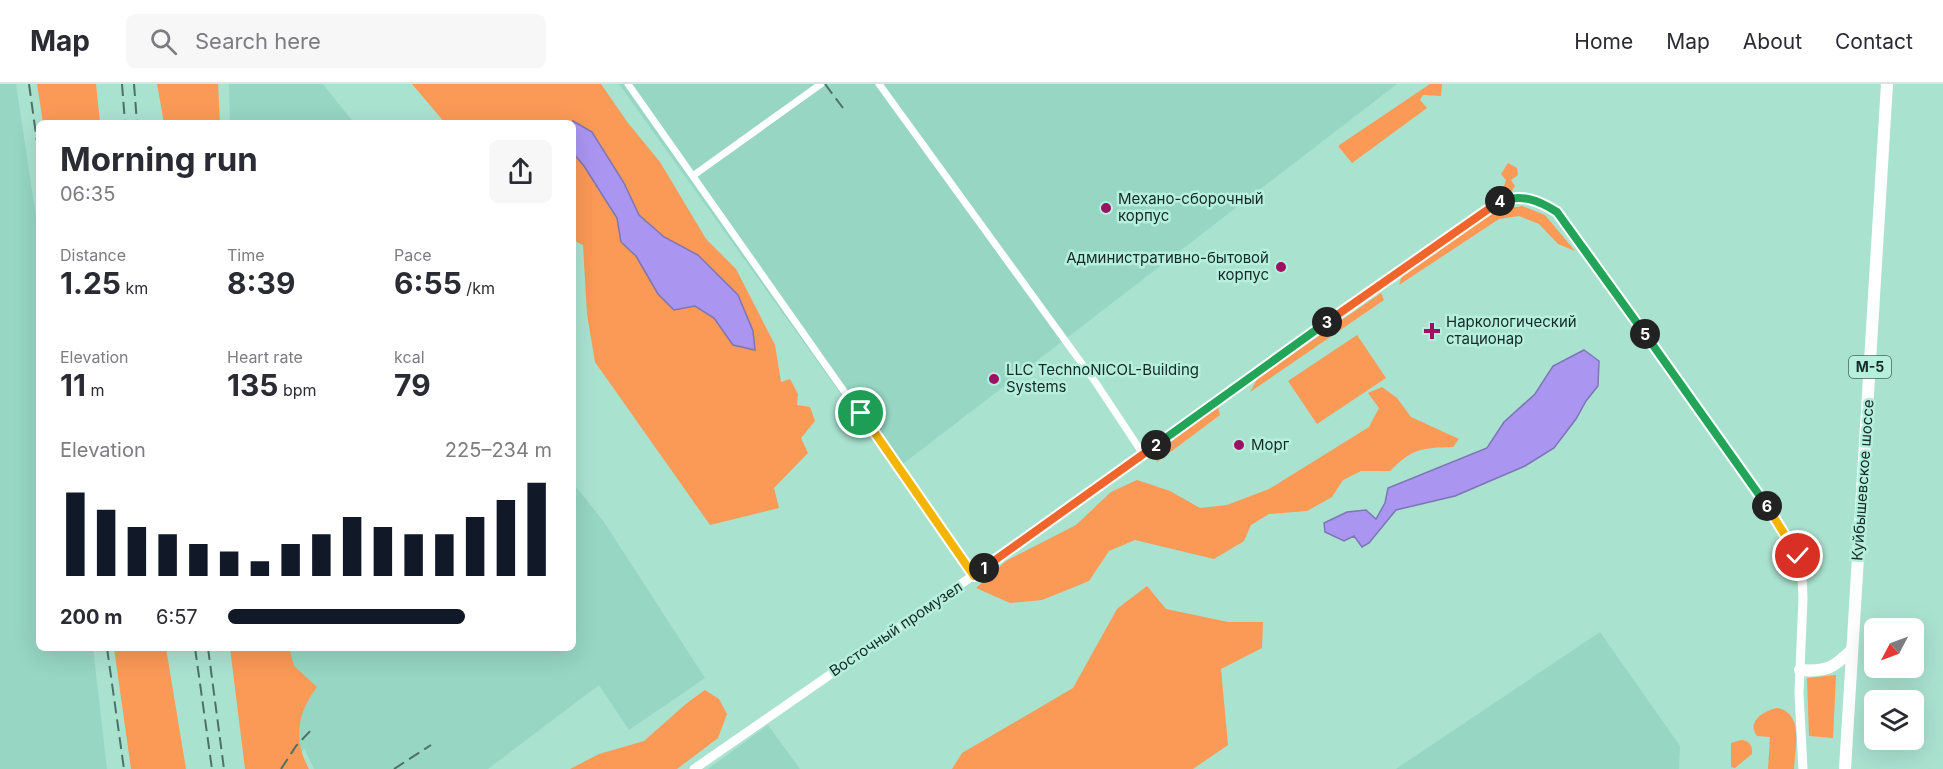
<!DOCTYPE html>
<html lang="en">
<head>
<meta charset="utf-8">
<style>
	:root { --surface:#fff; --page:#f7f7f7; --text:#2b2b33; --muted:#7c7c81; --line:#e1e1e2; --accent:#111827 }
	body { margin:0; font-family:Inter,sans-serif; background:var(--page); color:var(--text); height:100vh; display:flex; flex-direction:column; font-size:22px; white-space:nowrap }
	* { box-sizing:border-box; margin:0 }
	p { font-size:20px; color:var(--muted) }
	.icon { flex:none; width:33px; height:33px; fill:none; stroke:currentColor; stroke-width:2; stroke-linecap:round; stroke-linejoin:round }
	.map { position:relative; flex:1; overflow:hidden }
	.panel { position:absolute; left:36px; top:36px; width:540px; height:531px; display:flex; flex-direction:column; background:var(--surface); border-radius:9px; box-shadow:0 6px 24px #0002 }
	.panel>* { flex:none }
	.needle { width:39px; rotate:229deg }
	.controls { position:absolute; left:1864px; top:534px; display:grid; gap:12px }
	.controls a { display:grid; place-items:center; width:60px; height:60px; border-radius:9px; background:var(--surface); box-shadow:0 6px 24px #0002; font-size:30px }
	.pin { position:absolute; display:grid; place-items:center; width:51px; height:51px; color:#fff; margin:-26px; border:3px solid #fff; border-radius:50%; box-shadow:0 2px 6px #0007 }
	.km { position:absolute; width:30px; height:30px; margin:-15px; border-radius:50%; background:#222; color:#fff; font-size:16px; line-height:30px; text-align:center }
	.round { display:grid; place-items:center; flex:none; width:63px; height:63px; border-radius:9px; background:var(--page) }
	.headline { display:flex; align-items:center; justify-content:space-between; height:102px; padding:0 24px }
	h1 { font-size:33px; font-weight:700; line-height:45px }
	.stats { display:grid; grid-template-columns:repeat(3,1fr); gap:9px; height:102px; padding:6px 24px }
	.stats div { display:grid; align-content:center }
	.stats b { font-size:30px; font-weight:700 }
	.stats small { font-size:16px; font-weight:400 }
	.stats p { font-size:16px }
	.chart { height:168px; padding:12px 24px }
	.chart p { display:flex; justify-content:space-between }
	.chart svg { width:100%; height:108px; margin-top:6px; stroke:var(--accent); stroke-width:6 }
	ul { padding:0 24px; list-style:none; font-size:20px }
	li { display:grid; grid-template-columns:96px 72px 1fr; align-items:center; height:45px }
	li i { height:15px; border-radius:8px; background:var(--accent) }
	header { display:flex; align-items:center; gap:36px; box-sizing:border-box; height:84px; padding:0 30px; background:var(--surface); border-bottom:2px solid var(--line) }
	header strong { font-size:28px }
	nav { display:flex; gap:33px; margin-inline-start:auto; font-size:21px }
	.search { width:420px; height:54px; background:var(--page); display:flex; align-items:center; gap:15px; box-sizing:border-box; padding:0 21px; border-radius:9px; color:var(--muted); font-size:22px }
	.map>svg:first-child { display:block }
</style>
</head>
<body>
<header>
<strong>Map</strong>
<div class="search"><svg class="icon" aria-label="search" viewBox="0 0 24 24"><circle cx="10" cy="10" r="6"/><path d="M15 15l6 6"/></svg>Search here</div>
<nav><a>Home</a><a>Map</a><a>About</a><a>Contact</a></nav>
</header>
<div class="map">
<svg width="1943" height="685" viewBox="0 0 1943 685">
	<rect width="100%" height="100%" fill="#aae2d0"/>
	<g fill="#96d6c3">
		<polygon points="0,0 16,0 39,153 39,564 93,564 107,685 0,685"/>
		<polygon points="229,0 323,0 354,39 230,39"/>
		<polygon points="619,0 1397,0 895,386"/>
		<polygon points="573,399 604,438 705,594 629,646 599,601 488,685 314,685 304,664 291,685 285,564 573,564"/>
		<polygon points="1600,548 1680,662 1679,685 1396,685"/>
		<polygon points="768,641 800,685 708,685"/>
	</g>
	<g fill="#fb9957">
		<polygon points="37,0 96,0 100,39 43,39"/>
		<polygon points="157,0 218,0 220,39 164,39"/>
		<polygon points="412,0 601,0 628,39 660,78 706,155 736,185 775,261 781,298 790,295 798,310 797,321 810,323 815,337 801,354 808,369 774,404 779,424 710,441 595,278 587,230 583,161 573,156 573,69 584,82 617,135 621,158 636,172 674,226 695,222 714,234 733,261 753,247 738,211 698,171 664,153 639,131 624,99 592,48 573,37 572,39 445,39"/>
		<polygon points="1430,0 1442,0 1441,12 1423,11 1420,16 1427,24 1352,79 1338,62"/>
		<polygon points="1508,79 1517,84 1518,91 1511,96 1515,102 1512,107 1503,105 1506,96 1501,90"/>
		<polygon points="1522,122 1545,131 1575,167 1558,160 1539,140 1519,132 1499,135 1399,201 1402,191 1496,126"/>
		<polygon points="1381,209 1384,216 1250,308 1258,294"/>
		<polygon points="1357,251 1386,294 1317,340 1288,297"/>
		<path d="M1382 303 1397 314 1411 333 1459 355 1453 363C1421 364 1413 364 1390 387H1361L1343 396 1332 413 1307 427 1269 430 1251 441 1244 457 1214 475 1135 456 1109 467 1089 497 1042 516 1010 519 976 504 1006 477 1076 441 1111 408 1137 396 1170 407 1200 424 1227 421 1269 405 1369 343 1379 324 1368 309Z"/>
		<polygon points="1218,323 1220,331 1157,378 1156,369"/>
		<polygon points="1147,502 1166,525 1228,538 1263,538 1262,564 1221,585 1228,661 1193,685 952,685 962,669 1073,604 1117,525"/>
		<polygon points="114,564 166,564 186,685 131,685"/>
		<path d="M230 564H289L294 582 317 603C297 629 293 656 309 685H245Z"/>
		<polygon points="1836,591 1833,654 1809,652 1807,594"/>
		<polygon points="705,606 719,615 727,630 718,654 677,685 570,685 599,670 644,657 687,619"/>
		<path d="M1778 624C1804 630 1795 664 1794 685H1768L1770 653 1757 652C1746 638 1764 626 1778 624Z"/>
		<path d="M1741 656C1749 656 1753 662 1752 670L1735 684 1731 683V659Z"/>
	</g>
	<g fill="#aa95f1" stroke="#7d75b4" stroke-width="1.5">
		<polygon points="573,37 592,48 624,99 639,131 664,153 698,171 738,211 753,247 755,266 733,261 714,234 695,222 674,226 658,210 636,172 621,158 617,134 584,82 573,69"/>
		<polygon points="1584,266 1599,277 1598,302 1586,317 1576,335 1554,364 1525,382 1455,412 1396,426 1369,459 1362,463 1354,452 1344,457 1325,448 1324,439 1347,428 1366,426 1376,435 1385,419 1388,404 1487,364 1504,338 1535,310 1553,282"/>
	</g>
	<g fill="none" stroke-linecap="round" stroke-linejoin="round">
		<g stroke="#fff" stroke-width="7">
			<polyline points="628,0 974,492"/>
			<polyline points="879,0 1096,299 1143,370"/>
			<polyline points="694,91 821,0"/>
		</g>
		<path stroke="#fff" stroke-width="9" d="M694 685 1069 425 1172 349 1500 117C1531 108 1551 119 1570 144L1769 425 1798 472 1802 492 1803 514 1799 609 1803 685"/>
		<g stroke="#fff" stroke-width="12">
			<path d="M1800 586C1827 588 1833 584 1852 566"/>
			<polyline points="1845,685 1887,0"/>
		</g>
		<g stroke="#4e7167" stroke-width="2" stroke-dasharray="12 6" stroke-linecap="butt">
			<polyline points="29,0 39,72"/>
			<polyline points="122,0 125,39"/>
			<polyline points="134,0 137,39"/>
			<polyline points="825,0 846,28"/>
			<polyline points="107,564 124,685"/>
			<polyline points="195,564 212,685"/>
			<polyline points="208,564 224,685"/>
			<polyline points="281,685 296,662 313,644"/>
			<polyline points="394,685 431,661"/>
		</g>
	</g>
	<g fill="none" stroke-linecap="round" stroke-linejoin="round">
		<g stroke="#fff" stroke-width="12">
			<polyline id="split-1" points="861,329 974,492 984,484"/>
		</g>
		<g stroke="#fff" stroke-width="12">
			<polyline id="split-2" points="984,484 1156,361"/>
		</g>
		<g stroke="#fff" stroke-width="12">
			<polyline id="split-3" points="1156,361 1327,238"/>
		</g>
		<g stroke="#fff" stroke-width="12">
			<polyline id="split-4" points="1327,238 1500,117"/>
		</g>
		<g stroke="#fff" stroke-width="12">
			<path id="split-5" d="M1500 117C1523 110 1538 116 1557 128L1645 250"/>
		</g>
		<g stroke="#fff" stroke-width="12">
			<polyline id="split-6" points="1645,250 1767,422"/>
		</g>
		<g stroke="#fff" stroke-width="12">
			<polyline id="split-7" points="1767,422 1798,472"/>
		</g>
		<use href="#split-1" stroke="#f5b400" stroke-width="8"/>
		<use href="#split-2" stroke="#f0652b" stroke-width="8"/>
		<use href="#split-3" stroke="#22a559" stroke-width="8"/>
		<use href="#split-4" stroke="#f0652b" stroke-width="8"/>
		<use href="#split-5" stroke="#22a559" stroke-width="8"/>
		<use href="#split-6" stroke="#22a559" stroke-width="8"/>
		<use href="#split-7" stroke="#f5b400" stroke-width="8"/>
	</g>
	<g fill="#9c1161" stroke="#b7efdd" stroke-width="2">
		<circle cx="1106" cy="124" r="6"/>
		<circle cx="1281" cy="183" r="6"/>
		<path d="M1429 238h6v6h6v6h-6v6h-6v-6h-6v-6h6z"/>
		<circle cx="994" cy="295" r="6"/>
		<circle cx="1239" cy="361" r="6"/>
	</g>
	<g text-anchor="middle" stroke-width="5" stroke-linejoin="round" paint-order="stroke">
		<rect fill="#b7efdd" stroke="#45655c" stroke-width="1.5" x="1849" y="272" width="42" height="22" rx="4.5"/>
		<g font-size="14" font-weight="bold" fill="#142a24">
			<text x="1870" y="288">М-5</text>
		</g>
		<g font-size="15" fill="#142a24" stroke="#b7efdd" text-anchor="start">
			<text x="1118" y="120">Механо-сборочный<tspan x="1118" dy="17">корпус</tspan></text>
			<text x="1269" y="179" text-anchor="end">Административно-бытовой<tspan x="1269" dy="17">корпус</tspan></text>
			<text x="1446" y="243">Наркологический<tspan x="1446" dy="17">стационар</tspan></text>
			<text x="1006" y="291">LLC TechnoNICOL-Building<tspan x="1006" dy="17">Systems</tspan></text>
			<text x="1251" y="366">Морг</text>
		</g>
		<g font-size="15" fill="#142a24" stroke="#b7efdd">
			<text transform="translate(1863 396) rotate(-86)" y="5">Куйбышевское шоссе</text>
			<text transform="translate(896 545) rotate(-34)" y="5">Восточный промузел</text>
		</g>
	</g>
</svg>
<div class="controls">
<a><svg class="needle" viewBox="-14 -14 28 28"><path d="M0-13l5 13h-10z" fill="#e53935"/><path d="M0 13l5-13h-10z" fill="#7c7c81"/></svg></a>
<a><svg class="icon" aria-label="layers" viewBox="0 0 24 24"><path d="M12 4l9 5-9 5-9-5zM3 14l9 5 9-5"/></svg></a>
</div>
<div class="pin" style="left:861px;top:329px;background:#1e9e55"><svg class="icon" aria-label="arrive" viewBox="0 0 24 24"><path d="M6 21V4h12l-3 4 3 4H6"/></svg></div>
<div class="pin" style="left:1798px;top:472px;background:#d93025"><svg class="icon" aria-label="check" viewBox="0 0 24 24"><path d="M5 12l5 5 9-10"/></svg></div>
<b class="km" style="left:984px;top:484px">1</b>
<b class="km" style="left:1156px;top:361px">2</b>
<b class="km" style="left:1327px;top:238px">3</b>
<b class="km" style="left:1500px;top:117px">4</b>
<b class="km" style="left:1645px;top:250px">5</b>
<b class="km" style="left:1767px;top:422px">6</b>
<section class="panel">
<div class="headline"><div><h1>Morning run</h1><p>06:35</p></div><a class="round"><svg class="icon" aria-label="share" viewBox="0 0 24 24"><path d="M12 15V3M7 8l5-5 5 5M5 13v7h14v-7"/></svg></a></div>
<div class="stats">
<div><p>Distance</p><b>1.25<small> km</small></b></div>
<div><p>Time</p><b>8:39</b></div>
<div><p>Pace</p><b>6:55<small> /km</small></b></div>
</div>
<div class="stats">
<div><p>Elevation</p><b>11<small> m</small></b></div>
<div><p>Heart rate</p><b>135<small> bpm</small></b></div>
<div><p>kcal</p><b>79</b></div>
</div>
<div class="chart"><p><span>Elevation</span>225–234 m</p>
<svg viewBox="0 0 160 44" preserveAspectRatio="none"><path d="M5 44V10M15 44V17M25 44V24M35 44V27M45 44V31M55 44V34M65 44V38M75 44V31M85 44V27M95 44V20M105 44V24M115 44V27M125 44V27M135 44V20M145 44V13M155 44V6"/></svg>
</div>
<ul>
<li><b>200 m</b>6:57<i style="width:73%"></i></li>
</ul>
</section>
</div>
</body>
</html>
